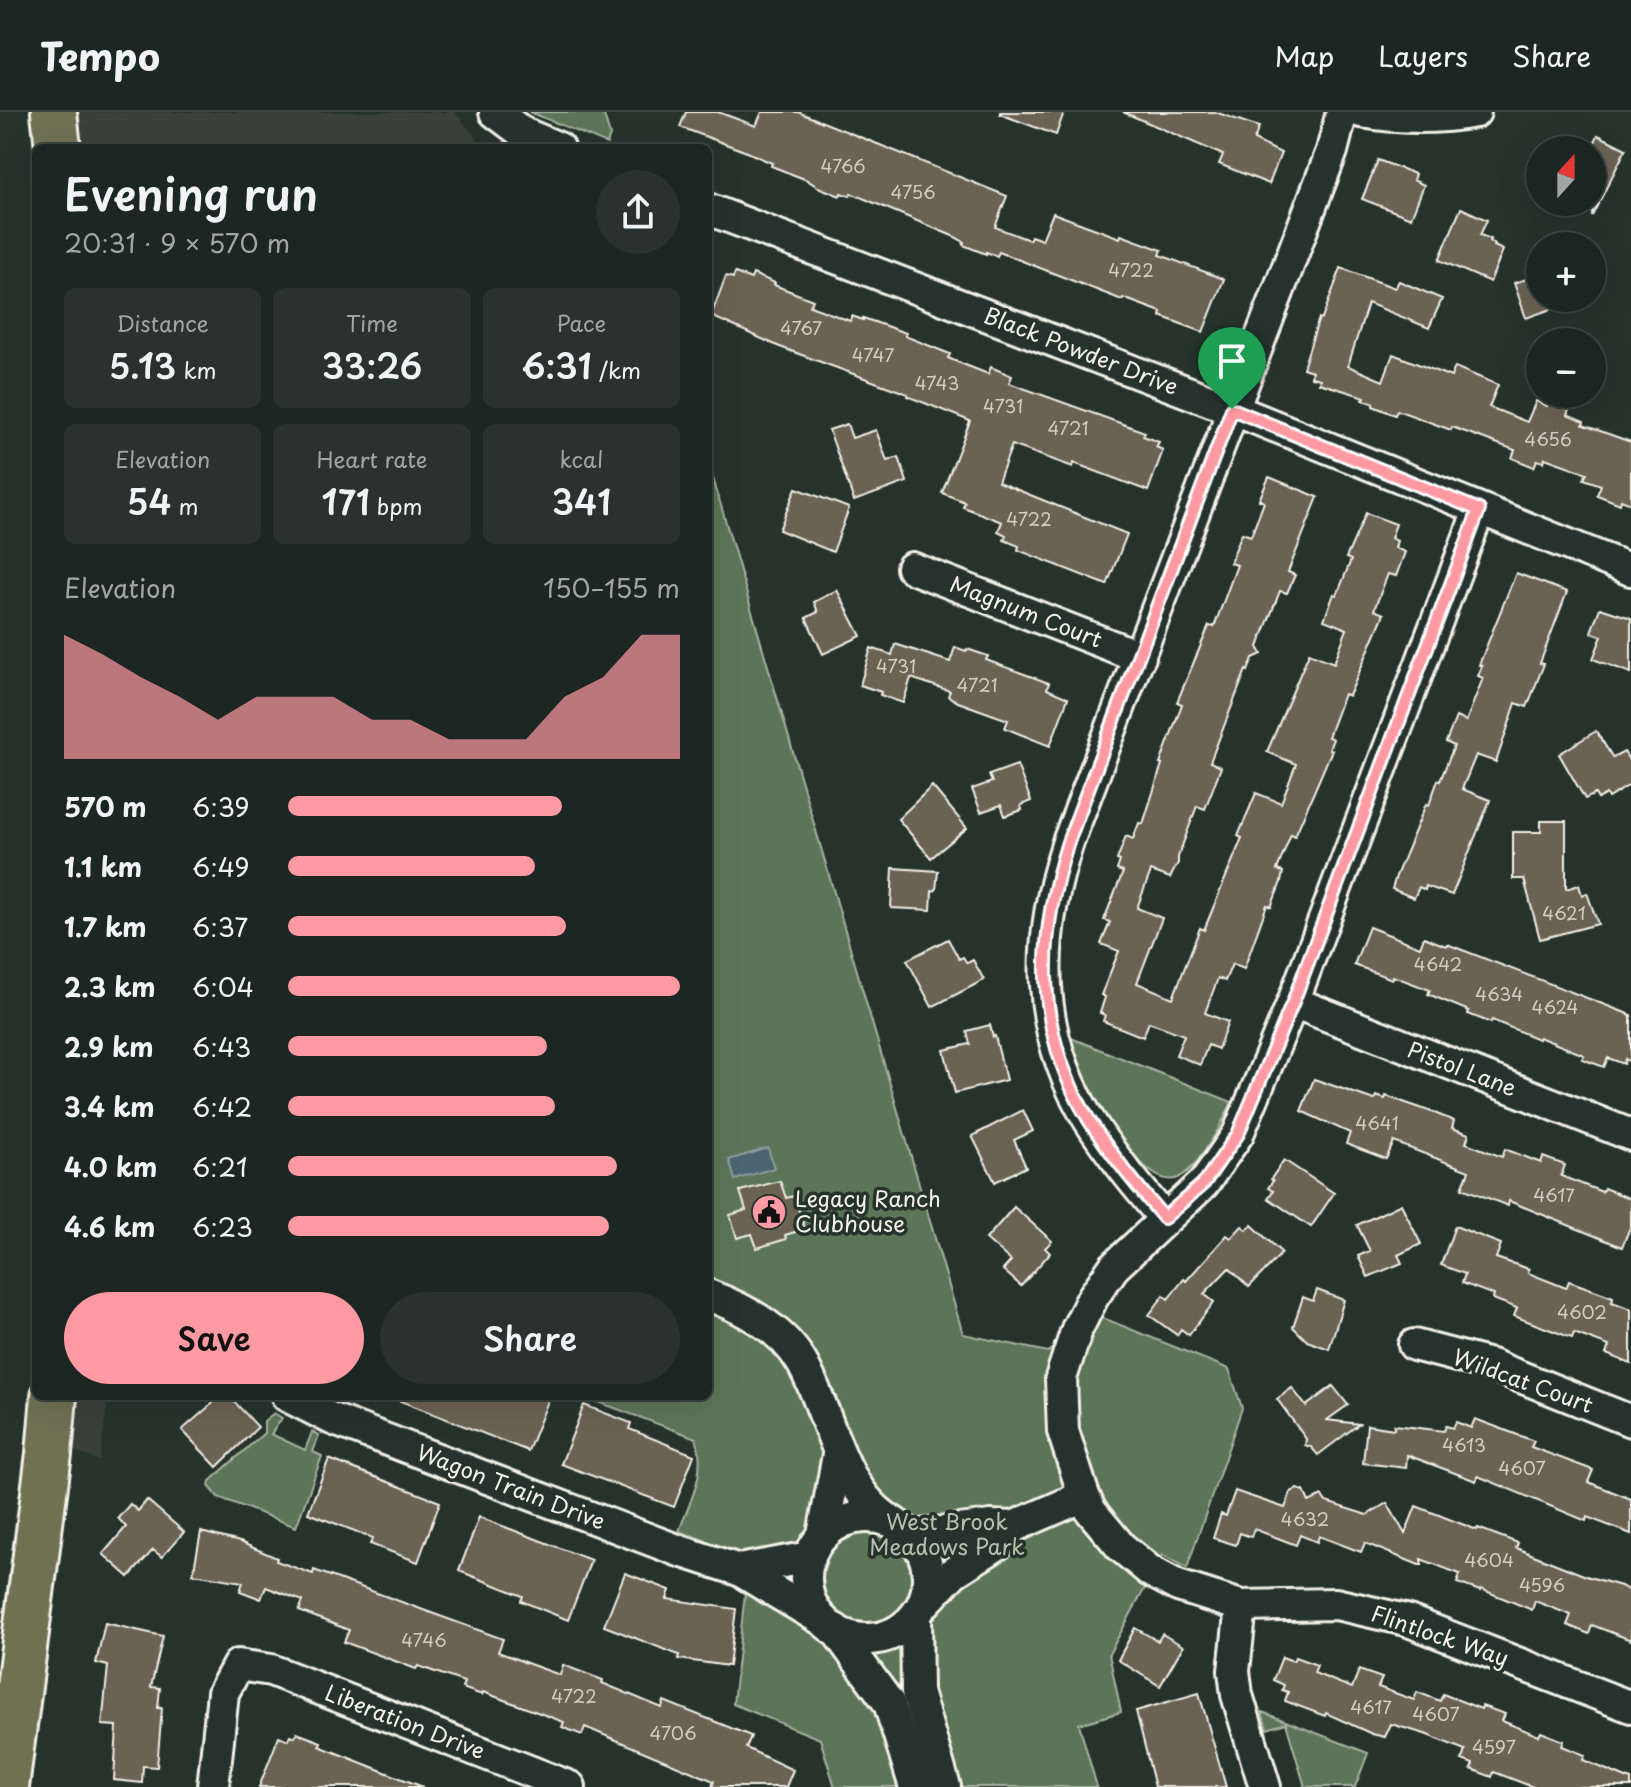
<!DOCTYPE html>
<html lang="en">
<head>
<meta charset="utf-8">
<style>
	:root { --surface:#1c2622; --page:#29322f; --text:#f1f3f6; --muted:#a0a5a5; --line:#3a4340; --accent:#ff9aa2 }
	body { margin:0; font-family:"Playpen Sans",sans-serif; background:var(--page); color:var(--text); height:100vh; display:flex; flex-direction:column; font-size:30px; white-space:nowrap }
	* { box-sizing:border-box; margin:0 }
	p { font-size:26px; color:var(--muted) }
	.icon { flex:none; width:44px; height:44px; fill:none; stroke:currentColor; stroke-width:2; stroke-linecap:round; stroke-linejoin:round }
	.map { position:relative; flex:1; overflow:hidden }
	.panel { position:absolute; left:32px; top:32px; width:680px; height:1256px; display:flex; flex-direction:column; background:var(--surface); border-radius:12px; box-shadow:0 8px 32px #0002,0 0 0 2px var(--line) }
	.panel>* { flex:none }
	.needle { width:52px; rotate:21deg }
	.controls { position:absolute; left:1526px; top:24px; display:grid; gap:16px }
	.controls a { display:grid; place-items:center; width:80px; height:80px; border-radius:50%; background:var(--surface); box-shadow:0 8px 32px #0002,0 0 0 2px var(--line); font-size:40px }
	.pin { position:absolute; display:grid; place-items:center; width:68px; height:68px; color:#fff; margin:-82px -34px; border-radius:50% 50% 50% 0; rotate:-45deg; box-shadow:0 0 8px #0007 }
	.pin .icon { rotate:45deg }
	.round { display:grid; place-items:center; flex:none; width:84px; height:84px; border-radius:42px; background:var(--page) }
	.headline { display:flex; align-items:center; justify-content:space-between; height:136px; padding:0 32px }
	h1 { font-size:44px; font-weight:600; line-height:60px }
	.figures { display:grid; grid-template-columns:repeat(3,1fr); gap:12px; height:136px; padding:8px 32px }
	.figures div { display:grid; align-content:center; border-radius:12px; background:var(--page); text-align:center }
	.figures b { font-size:34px; font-weight:600 }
	.figures small { font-size:22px; font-weight:400 }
	.figures p { font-size:22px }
	.chart { height:224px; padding:16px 32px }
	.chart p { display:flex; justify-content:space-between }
	.chart svg { width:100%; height:144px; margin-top:8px; fill:var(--accent); opacity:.7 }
	.button { display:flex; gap:16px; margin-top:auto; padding:16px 32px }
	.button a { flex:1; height:92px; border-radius:48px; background:var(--accent); color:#111; font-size:32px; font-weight:600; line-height:92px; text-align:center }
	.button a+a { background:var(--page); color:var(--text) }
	ul { padding:0 32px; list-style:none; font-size:26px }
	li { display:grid; grid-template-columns:128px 96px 1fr; align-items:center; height:60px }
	li i { height:20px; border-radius:10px; background:var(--accent) }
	header { display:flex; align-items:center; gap:48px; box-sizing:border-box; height:112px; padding:0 40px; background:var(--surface); border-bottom:2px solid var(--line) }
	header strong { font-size:38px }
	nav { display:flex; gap:44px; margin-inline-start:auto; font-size:28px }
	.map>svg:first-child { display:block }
</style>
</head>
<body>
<header>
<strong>Tempo</strong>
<nav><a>Map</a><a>Layers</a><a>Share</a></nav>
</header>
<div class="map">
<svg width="1631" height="1675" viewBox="0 0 1631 1675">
	<rect width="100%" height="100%" fill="#26332d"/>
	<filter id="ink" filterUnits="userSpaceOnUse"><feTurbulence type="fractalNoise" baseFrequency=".0125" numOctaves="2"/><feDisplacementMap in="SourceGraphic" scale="16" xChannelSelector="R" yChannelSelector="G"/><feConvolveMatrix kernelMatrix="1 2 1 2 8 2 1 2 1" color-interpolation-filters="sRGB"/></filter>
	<g filter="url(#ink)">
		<g fill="#3a4138">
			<polygon points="79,0 455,0 477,27 480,36 82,36"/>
			<polygon points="77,1284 108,1284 100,1349 72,1338"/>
		</g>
		<g fill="#5c7459" stroke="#a8b2a0" stroke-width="2">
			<polygon points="530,0 603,0 610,23 607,32"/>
			<path d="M708 349 963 1222 1048 1240 1101 1205 1229 1257 1242 1296 1187 1456 1163 1443 1109 1542 1121 1600 1079 1612 1097 1675H835L820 1627 733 1592 749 1444 679 1419C691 1387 707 1360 696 1326L582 1284H708Z"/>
			<path d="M1071 926 1232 990C1222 1011 1200 1056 1178 1066 1147 1080 1100 996 1089 973 1081 958 1077 941 1071 926Z"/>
			<polygon points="274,1301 282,1306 271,1322 305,1338 312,1320 319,1323 313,1340 322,1344 296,1415 218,1385 209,1374 210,1369 264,1321 264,1309"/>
			<polygon points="1262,1600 1368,1641 1355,1675 1305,1675 1286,1611 1267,1617"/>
		</g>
		<polygon fill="#4c6570" stroke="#8f9da0" stroke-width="2" points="768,1036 774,1056 735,1068 729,1048"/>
		<g fill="#6a6253" stroke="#f4f1e8" stroke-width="2">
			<polygon points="686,0 718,0 756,14 762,0 798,0 1007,84 995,115 1029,128 1031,124 1042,128 1053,101 1120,126 1121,123 1162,138 1160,143 1224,167 1203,220 1160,204 1161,200 1123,186 1122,188 999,140 997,144 986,140 986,142 963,133 964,130 955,125 851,81 850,84 841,81 840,84 818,75 807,68 771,54 772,51 747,40 680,15"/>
			<polygon points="1000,0 1064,0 1056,23 1000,2"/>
			<polygon points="1123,0 1215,0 1259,15 1254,28 1281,41 1269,72 1219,52 1223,43"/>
			<polygon points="1598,23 1626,37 1592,104 1592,36"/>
			<polygon points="1378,48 1415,62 1413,68 1424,73 1411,106 1362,87"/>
			<polygon points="1461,96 1487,108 1480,123 1491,127 1490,129 1495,132 1494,134 1503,138 1490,170 1439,148"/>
			<polygon points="1341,156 1395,176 1399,169 1442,187 1429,216 1368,191 1348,254 1383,269 1393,242 1451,265 1455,255 1498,273 1489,295 1527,310 1536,289 1547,294 1548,289 1569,298 1567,303 1584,310 1583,313 1631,330 1631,392 1621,388 1620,392 1597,383 1601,373 1584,367 1587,361 1545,346 1544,350 1537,348 1534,355 1512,346 1515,338 1452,315 1451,318 1397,298 1395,303 1373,294 1373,291 1363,288 1365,285 1319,271 1320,267 1311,265 1312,259 1303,256 1319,206 1322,207"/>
			<polygon points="735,161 751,167 753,162 775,171 774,173 813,188 810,194 850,209 852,204 863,208 863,206 906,221 905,224 950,242 948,246 955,249 988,262 991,255 1012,264 1009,271 1145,320 1143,324 1159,330 1156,335 1163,338 1148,379 1074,351 1073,355 1012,333 998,370 1127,422 1107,473 1018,438 1019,434 1004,428 1006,423 998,419 1002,410 963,395 965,390 942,381 970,309 907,284 908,282 780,235 711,204 726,164 733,166"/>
			<polygon points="1540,163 1540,186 1574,186 1574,189 1526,206 1514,171"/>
			<polygon points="847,312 852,326 876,318 887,349 899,345 907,370 854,389 829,318"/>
			<polygon points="1269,365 1318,385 1288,460 1295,463 1287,481 1280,479 1258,535 1262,542 1253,546 1248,559 1246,558 1210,650 1221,655 1205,697 1197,694 1178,745 1178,751 1170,766 1151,759 1137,796 1162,806 1137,871 1173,886 1200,816 1204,818 1242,726 1238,724 1256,681 1281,691 1296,652 1267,640 1309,541 1334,551 1347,517 1324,508 1334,482 1337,483 1351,448 1346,446 1366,401 1396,412 1391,426 1397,429 1395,436 1405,440 1396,464 1388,462 1374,498 1384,502 1349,584 1344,582 1328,625 1333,627 1329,637 1332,638 1295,724 1291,722 1277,758 1283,760 1281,770 1271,795 1267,793 1244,857 1232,852 1225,869 1218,866 1205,901 1228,910 1218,937 1208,933 1200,953 1176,943 1184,923 1149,910 1143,925 1103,909 1105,903 1100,901 1105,885 1101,883 1119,839 1101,832 1110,810 1104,808 1123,760 1117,758 1120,749 1117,748 1126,724 1133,727 1139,711 1143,712 1162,652 1160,652 1182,592 1177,590 1209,514 1214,515 1237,453 1230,451 1242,421 1251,424 1264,390 1259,388"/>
			<polygon points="796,376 849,396 833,440 779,418"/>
			<polygon points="1516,461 1567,480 1540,551 1544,552 1527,595 1516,591 1496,650 1476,643 1462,677 1490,688 1452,783 1426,774 1425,778 1419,775 1414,786 1392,777 1396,764 1426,692 1429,693 1438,668 1440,669 1454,634 1446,630 1456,605 1466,609 1483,566 1478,564 1482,554 1479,553"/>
			<polygon points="837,478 861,524 823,542 806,506 818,500 814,490"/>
			<polygon points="1600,496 1631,506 1631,561 1593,547 1602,524 1591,520"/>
			<polygon points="895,532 950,550 955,535 966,539 967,537 988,544 986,548 1049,571 1047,577 1068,586 1050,634 1005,616 1008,608 958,590 948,584 950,579 911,566 903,591 880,583 881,580 860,573 871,536 892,543"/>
			<polygon points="1596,619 1613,646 1624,640 1631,651 1631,672 1608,686 1606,682 1598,687 1595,682 1585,687 1559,642"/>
			<polygon points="1017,653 1031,689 1021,693 1022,698 1005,704 1001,693 981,700 972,677 992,670 989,663"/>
			<polygon points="932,674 967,716 931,746 898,707"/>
			<polygon points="1541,709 1566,709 1566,777 1579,773 1582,783 1587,781 1598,812 1540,827 1524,767 1513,767 1513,720 1541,720"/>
			<polygon points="893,756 938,759 936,778 932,779 931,798 891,796"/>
			<polygon points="1369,815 1420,835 1424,825 1446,834 1447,832 1631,903 1631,950 1625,947 1624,952 1608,946 1604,955 1582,947 1584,943 1539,925 1538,927 1492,908 1491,911 1468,902 1469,899 1428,882 1430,878 1393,864 1392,867 1354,853"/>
			<polygon points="948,827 959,847 963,845 967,851 973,848 984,868 932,895 907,848"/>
			<polygon points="990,913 993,925 995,924 1006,968 955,981 944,938 970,932 967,919"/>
			<polygon points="1314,967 1374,988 1376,984 1385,987 1386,984 1432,1000 1454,1009 1452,1016 1469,1022 1466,1031 1502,1045 1505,1037 1541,1051 1543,1045 1565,1053 1561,1064 1602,1080 1604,1076 1631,1087 1631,1113 1622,1135 1509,1089 1508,1094 1462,1076 1469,1059 1394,1030 1386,1047 1346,1032 1350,1021 1301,999"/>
			<polygon points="1023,998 1033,1019 1014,1028 1026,1055 995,1070 972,1024"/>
			<polygon points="1284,1048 1334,1081 1311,1115 1268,1086 1273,1079 1268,1076 1273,1069 1271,1067"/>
			<polygon points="780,1069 786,1086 794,1084 805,1117 785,1123 786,1127 757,1136 752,1122 737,1126 730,1103 746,1098 740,1079"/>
			<polygon points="1401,1092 1421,1132 1398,1143 1402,1151 1368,1165 1358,1144 1370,1139 1357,1113"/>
			<polygon points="1014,1095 1052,1129 1045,1136 1050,1141 1021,1174 1003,1158 1011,1149 986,1127"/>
			<polygon points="1252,1113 1282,1141 1249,1175 1229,1156 1204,1182 1214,1190 1189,1223 1181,1217 1177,1223 1149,1203 1164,1183 1168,1187 1184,1167 1186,1169 1227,1123 1231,1126 1242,1114 1247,1118"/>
			<polygon points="1455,1114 1501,1132 1496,1146 1529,1157 1528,1161 1566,1176 1569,1169 1613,1185 1612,1190 1631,1197 1631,1252 1606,1242 1609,1234 1574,1221 1572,1226 1514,1204 1517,1196 1493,1187 1494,1183 1462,1171 1465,1162 1441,1153"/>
			<polygon points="1317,1178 1344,1188 1329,1237 1307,1229 1293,1215 1303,1185 1313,1189"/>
			<polygon points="1333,1274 1348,1293 1327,1308 1359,1312 1318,1343 1311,1335 1305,1333 1306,1327 1277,1287 1292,1276 1306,1294"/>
			<polygon points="221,1284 229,1284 258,1315 217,1355 182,1318"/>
			<polygon points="388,1284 550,1284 528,1339"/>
			<polygon points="584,1293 631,1311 629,1317 694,1343 674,1395 561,1352"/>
			<polygon points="1475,1307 1534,1329 1531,1335 1593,1358 1588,1370 1631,1387 1631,1422 1587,1405 1586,1409 1478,1364 1476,1369 1407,1343 1406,1356 1363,1351 1367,1313 1394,1317 1394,1313 1444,1319 1446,1314 1453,1316 1456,1310 1471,1316"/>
			<polygon points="329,1347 440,1390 418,1450 370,1432 373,1426 308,1401"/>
			<polygon points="1297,1377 1304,1379 1309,1390 1322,1384 1326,1390 1367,1403 1387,1391 1405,1422 1416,1394 1477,1418 1478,1416 1518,1431 1516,1436 1586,1464 1621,1474 1631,1480 1631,1528 1592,1513 1589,1522 1567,1513 1571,1503 1535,1489 1532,1498 1481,1477 1480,1479 1457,1471 1460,1462 1421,1447 1422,1453 1419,1453 1365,1431 1361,1440 1319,1424 1317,1430 1300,1423 1296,1433 1254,1417 1251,1425 1240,1421 1236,1433 1213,1426 1221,1402 1226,1404 1235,1379 1285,1396 1291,1380"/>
			<polygon points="147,1388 184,1420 162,1445 153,1438 129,1465 103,1442 126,1415 118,1406 130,1392 138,1399"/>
			<polygon points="479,1405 591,1448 568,1508 521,1489 523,1484 459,1459"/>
			<polygon points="201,1420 240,1430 277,1446 276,1449 313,1462 314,1458 503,1527 498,1540 532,1553 560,1563 563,1553 603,1568 602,1571 662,1596 664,1589 751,1624 746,1636 793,1658 786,1675 712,1675 714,1669 585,1615 582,1623 562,1615 564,1610 483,1580 482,1583 462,1576 464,1570 418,1554 416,1557 344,1530 349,1518 299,1499 303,1489 266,1475 261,1487 240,1479 243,1470 193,1462"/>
			<polygon points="625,1461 670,1478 667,1487 736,1497 729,1554 678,1547 679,1543 604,1514"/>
			<polygon points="105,1511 163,1524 151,1575 160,1576 158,1596 162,1596 157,1655 143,1654 142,1671 114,1668 117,1614 102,1613 108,1554 96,1551"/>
			<polygon points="1135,1516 1158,1529 1162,1522 1183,1534 1160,1574 1118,1548"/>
			<polygon points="1282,1545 1293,1549 1295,1545 1317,1553 1314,1561 1352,1576 1359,1558 1382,1566 1378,1575 1414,1588 1417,1580 1440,1589 1443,1582 1481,1597 1482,1594 1505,1602 1502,1609 1539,1624 1541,1620 1564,1629 1562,1634 1585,1643 1583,1648 1631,1668 1631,1675 1533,1675 1494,1660 1492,1665 1471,1657 1473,1652 1462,1648 1465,1638 1425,1622 1391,1612 1385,1625 1372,1622 1326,1601 1325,1604 1285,1589 1288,1580 1282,1578 1284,1573 1273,1568"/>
			<polygon points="1199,1581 1226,1675 1155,1675 1136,1599"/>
			<polygon points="297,1621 321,1630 319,1634 423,1675 259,1675 279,1624 288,1628 290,1623 295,1625"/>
		</g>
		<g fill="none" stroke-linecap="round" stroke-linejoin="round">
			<g stroke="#f4f1e8" stroke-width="36">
				<g id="minor">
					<polyline points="495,0 523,21 559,36"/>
					<path d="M1361 0C1398 6 1438 7 1475 0"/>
					<polyline points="708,97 1232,297 1631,458"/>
					<polyline points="1479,398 1293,890 1238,1022 1204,1071 1114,1155 1093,1185 1077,1217 1061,1266 1063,1319 1084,1384 1091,1399 1121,1435 1150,1459 1178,1474 1241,1494 1336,1492 1406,1508 1631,1595"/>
					<polyline points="912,456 1140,545"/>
					<polyline points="1293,890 1631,1023"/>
					<path d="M1164 1106C1138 1075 1111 1043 1089 1008 1034 919 1036 826 1068 730L1332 39 1342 0"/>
					<path d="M708 1183C743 1196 783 1217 802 1251 830 1300 840 1380 893 1410"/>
					<polyline points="1414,1233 1491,1253 1631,1309"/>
					<polyline points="287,1284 332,1307 677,1438 739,1458 824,1509"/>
					<circle cx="867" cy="1466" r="61"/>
					<polyline points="823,1423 838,1343"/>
					<polyline points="912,1424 991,1414 1013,1415"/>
					<polyline points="739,1458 810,1445"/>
					<polyline points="923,1493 954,1460 998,1432 1013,1415 1084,1384"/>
					<polyline points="1241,1494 1234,1559 1237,1583 1265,1675"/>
					<polyline points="916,1503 917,1580 945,1675"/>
					<polyline points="835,1517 889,1591 915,1675"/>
					<polyline points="213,1675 223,1581 238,1553 271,1558 570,1675"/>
				</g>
			</g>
			<g stroke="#f4f1e8" stroke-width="50">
				<g id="highway">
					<polyline points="54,0 58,36"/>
					<polyline points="6,1675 49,1342 54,1284"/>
				</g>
			</g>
			<use href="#minor" stroke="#26332d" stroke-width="30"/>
			<use href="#highway" stroke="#707052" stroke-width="44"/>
		</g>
	</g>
	<g fill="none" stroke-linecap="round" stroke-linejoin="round" filter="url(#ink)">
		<g stroke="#fff" stroke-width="16">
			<path id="route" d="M1232 297 1479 398 1293 890 1238 1022 1204 1071 1164 1106C1138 1075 1111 1043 1089 1008 1034 919 1037 826 1068 730Z"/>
		</g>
		<use href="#route" stroke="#ff9aa2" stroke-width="10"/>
	</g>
	<defs>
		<g id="civic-disc" transform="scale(1.8)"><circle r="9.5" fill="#ff9aa2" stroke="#26332d"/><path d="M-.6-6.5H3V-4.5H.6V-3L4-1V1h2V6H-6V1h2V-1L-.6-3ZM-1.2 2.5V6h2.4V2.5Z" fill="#111"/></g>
	</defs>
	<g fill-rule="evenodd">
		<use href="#civic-disc" x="769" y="1100"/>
	</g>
	<g text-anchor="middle" stroke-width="7" stroke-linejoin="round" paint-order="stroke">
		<g font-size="18" fill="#d2cdc3">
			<text x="843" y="61">4766</text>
			<text x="913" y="87">4756</text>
			<text x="1131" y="165">4722</text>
			<text x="801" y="223">4767</text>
			<text x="873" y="250">4747</text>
			<text x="937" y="278">4743</text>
			<text x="1003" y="301">4731</text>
			<text x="1068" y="323">4721</text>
			<text x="1548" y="334">4656</text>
			<text x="1029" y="414">4722</text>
			<text x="896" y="561">4731</text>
			<text x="977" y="580">4721</text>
			<text x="1564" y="808">4621</text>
			<text x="1438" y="859">4642</text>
			<text x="1499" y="889">4634</text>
			<text x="1555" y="902">4624</text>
			<text x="1377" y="1018">4641</text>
			<text x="1554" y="1090">4617</text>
			<text x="1582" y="1207">4602</text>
			<text x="1464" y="1340">4613</text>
			<text x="1522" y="1363">4607</text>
			<text x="1305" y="1414">4632</text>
			<text x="1489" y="1455">4604</text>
			<text x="1542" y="1480">4596</text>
			<text x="424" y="1535">4746</text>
			<text x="574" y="1591">4722</text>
			<text x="1371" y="1602">4617</text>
			<text x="1436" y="1609">4607</text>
			<text x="673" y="1628">4706</text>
			<text x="1494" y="1642">4597</text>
		</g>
		<g font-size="22" fill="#f4f1e8" stroke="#26332d">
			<text transform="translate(1081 239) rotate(21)" y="8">Black Powder Drive</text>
			<text transform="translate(1026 500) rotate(21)" y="8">Magnum Court</text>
			<text transform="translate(1462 957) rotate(21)" y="8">Pistol Lane</text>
			<text transform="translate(1523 1269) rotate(20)" y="8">Wildcat Court</text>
			<text transform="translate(511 1375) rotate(21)" y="8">Wagon Train Drive</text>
			<text transform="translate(1440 1524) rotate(19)" y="8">Flintlock Way</text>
			<text transform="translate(405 1610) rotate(21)" y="8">Liberation Drive</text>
		</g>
		<g font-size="22" fill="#f4f1e8" stroke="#26332d" text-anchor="start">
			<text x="795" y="1095">Legacy Ranch<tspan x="795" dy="25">Clubhouse</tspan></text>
		</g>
		<g font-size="22" fill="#b7bfaf" stroke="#26332d">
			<text x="947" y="1418">West Brook<tspan x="947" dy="25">Meadows Park</tspan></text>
		</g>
	</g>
</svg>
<div class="controls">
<a><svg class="needle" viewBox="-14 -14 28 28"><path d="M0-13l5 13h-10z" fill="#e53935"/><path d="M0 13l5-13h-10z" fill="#a0a5a5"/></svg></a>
<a>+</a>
<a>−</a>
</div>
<div class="pin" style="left:1232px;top:297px;background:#1e9e55"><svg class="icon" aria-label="arrive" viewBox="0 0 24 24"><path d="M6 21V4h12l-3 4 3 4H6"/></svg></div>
<section class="panel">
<div class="headline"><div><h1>Evening run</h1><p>20:31 · 9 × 570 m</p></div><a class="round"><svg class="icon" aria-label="share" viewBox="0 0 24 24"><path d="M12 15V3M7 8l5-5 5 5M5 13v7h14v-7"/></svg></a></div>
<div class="figures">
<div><p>Distance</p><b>5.13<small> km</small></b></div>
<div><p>Time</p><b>33:26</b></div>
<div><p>Pace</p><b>6:31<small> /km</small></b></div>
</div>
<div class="figures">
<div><p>Elevation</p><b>54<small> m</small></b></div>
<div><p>Heart rate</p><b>171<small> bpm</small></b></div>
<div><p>kcal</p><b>341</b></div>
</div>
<div class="chart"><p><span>Elevation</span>150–155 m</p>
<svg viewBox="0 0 160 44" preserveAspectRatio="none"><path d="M0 44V6L10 12L20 19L30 25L40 32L50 25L60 25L70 25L80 32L90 32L100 38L110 38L120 38L130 25L140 19L150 6L160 6V44z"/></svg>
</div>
<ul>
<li><b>570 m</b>6:39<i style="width:70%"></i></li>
<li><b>1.1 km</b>6:49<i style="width:63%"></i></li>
<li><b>1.7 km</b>6:37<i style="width:71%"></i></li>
<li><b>2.3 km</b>6:04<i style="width:100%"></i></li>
<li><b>2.9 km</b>6:43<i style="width:66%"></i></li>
<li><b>3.4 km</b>6:42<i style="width:68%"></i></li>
<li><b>4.0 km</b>6:21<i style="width:84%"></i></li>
<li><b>4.6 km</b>6:23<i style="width:82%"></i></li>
</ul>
<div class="button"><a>Save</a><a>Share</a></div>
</section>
</div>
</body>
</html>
